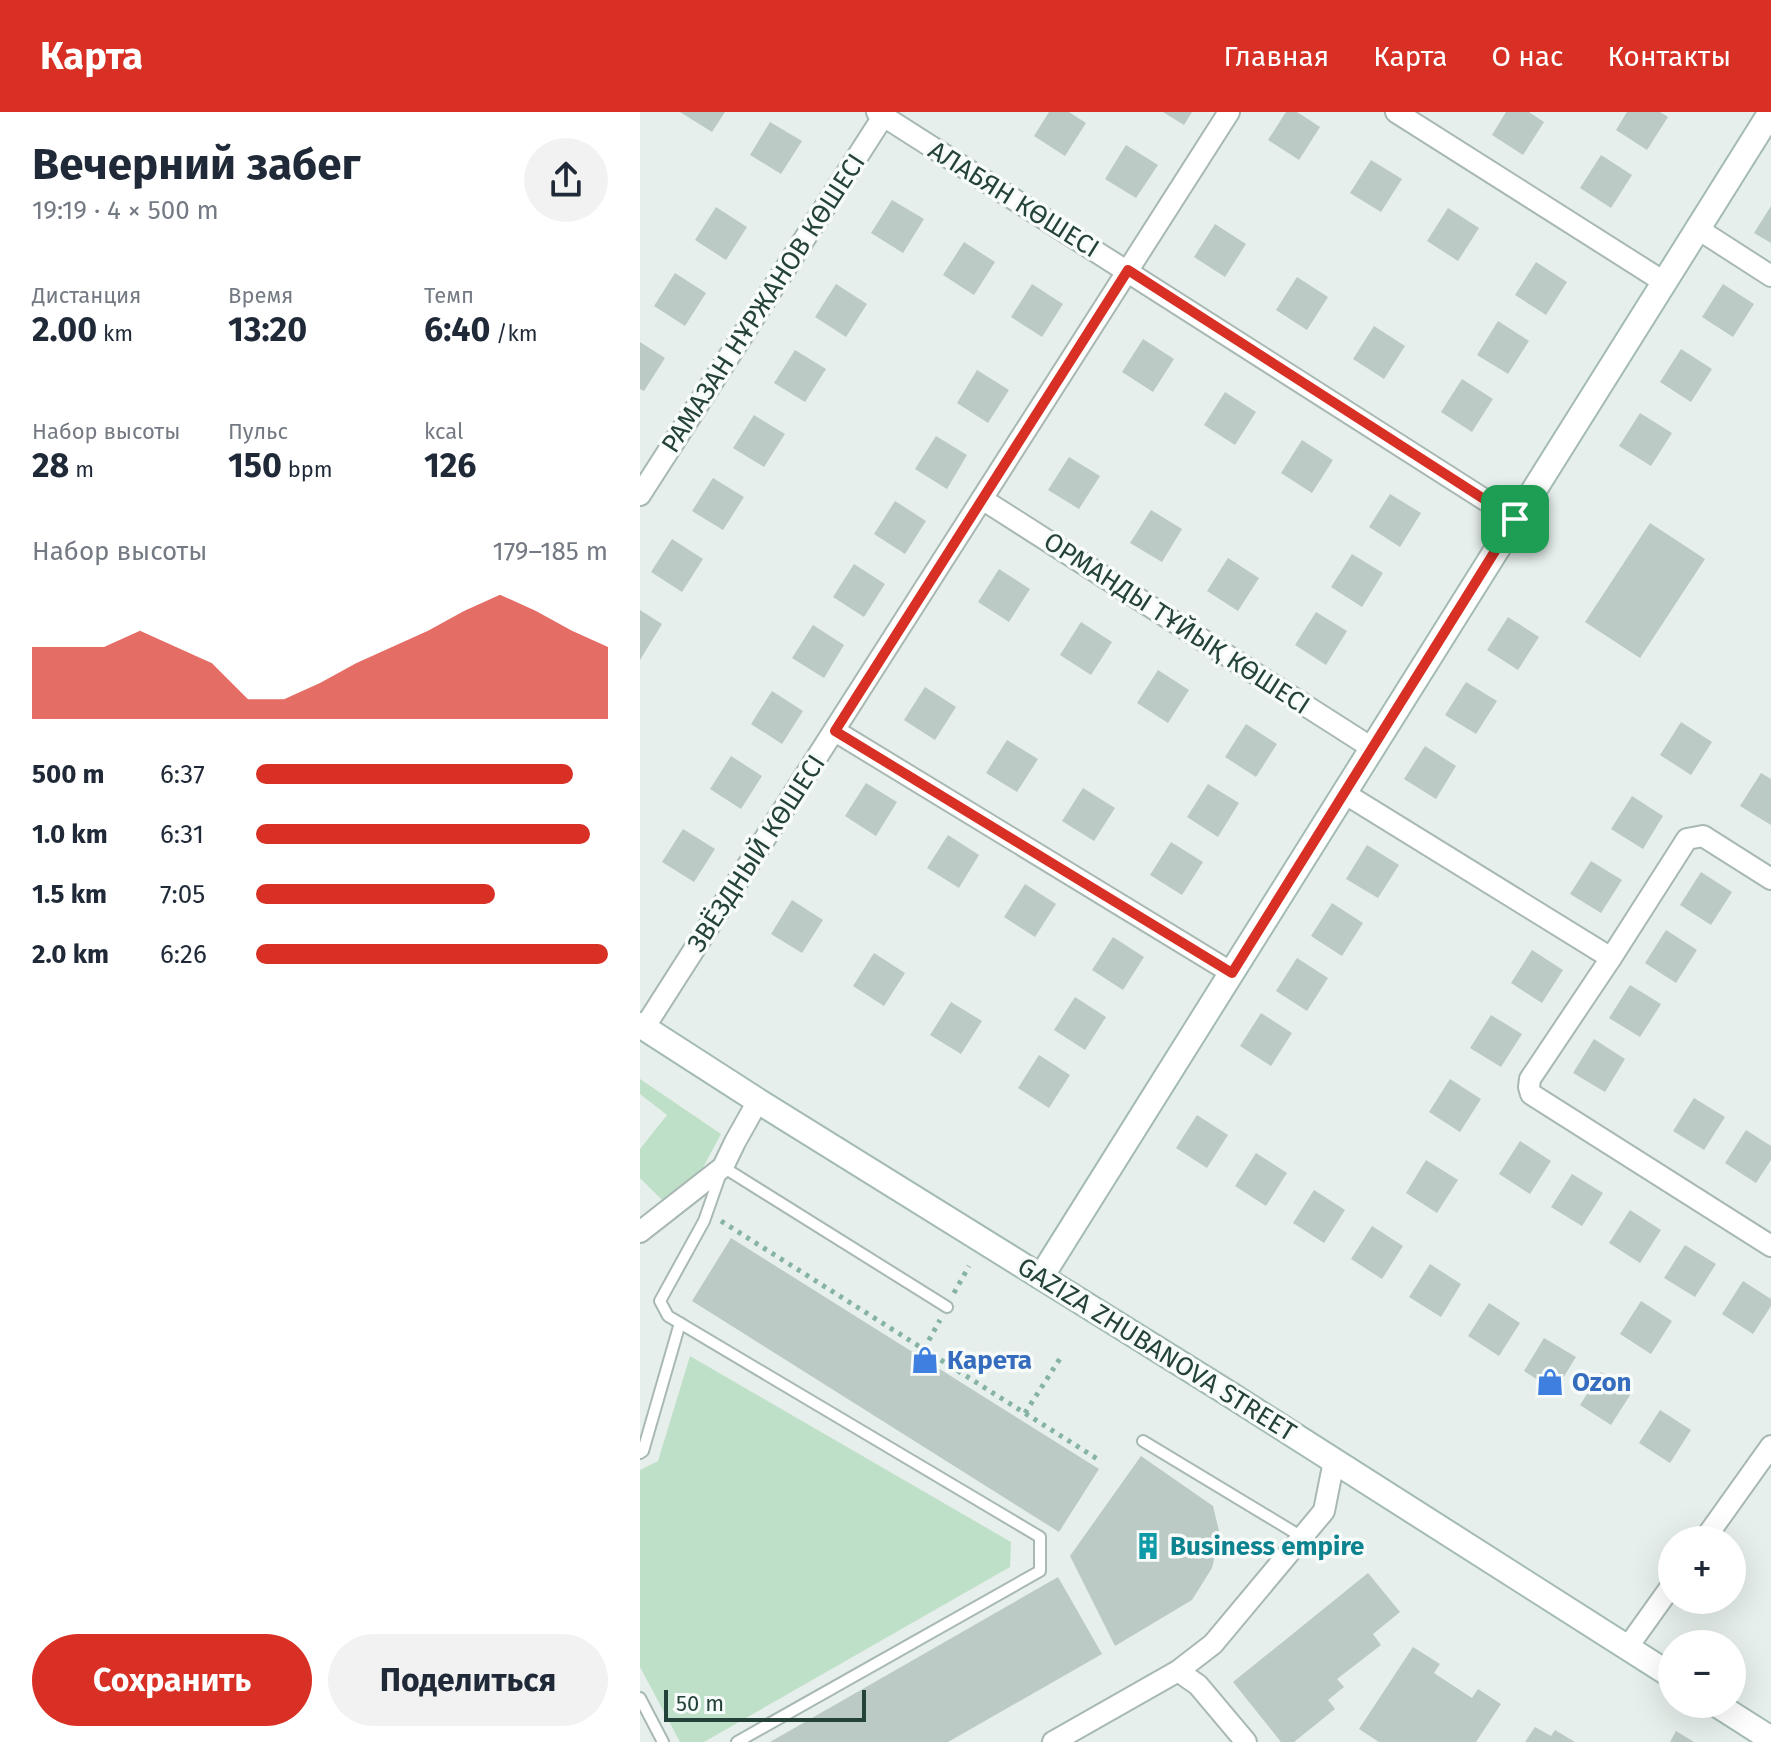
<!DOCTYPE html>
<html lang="ru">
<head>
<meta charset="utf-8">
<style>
	:root { --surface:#fff; --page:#f2f2f3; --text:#1f2937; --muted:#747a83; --accent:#d93025 }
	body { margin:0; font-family:"Fira Sans",sans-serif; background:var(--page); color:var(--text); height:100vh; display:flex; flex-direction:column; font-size:30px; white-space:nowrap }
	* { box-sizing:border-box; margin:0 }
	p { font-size:26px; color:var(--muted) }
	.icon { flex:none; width:44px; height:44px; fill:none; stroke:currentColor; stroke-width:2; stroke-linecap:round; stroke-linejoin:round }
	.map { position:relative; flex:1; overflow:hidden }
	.details { display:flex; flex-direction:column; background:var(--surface); width:640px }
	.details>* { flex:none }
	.fabs { position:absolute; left:1018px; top:1414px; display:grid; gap:16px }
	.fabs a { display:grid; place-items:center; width:88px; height:88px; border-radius:50%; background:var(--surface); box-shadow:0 8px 32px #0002; font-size:40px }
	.scale { position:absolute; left:24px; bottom:20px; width:202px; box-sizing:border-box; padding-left:8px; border:4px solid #24423a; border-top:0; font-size:22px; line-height:28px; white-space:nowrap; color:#24423a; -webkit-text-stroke:6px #f7fbf9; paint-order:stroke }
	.pin { position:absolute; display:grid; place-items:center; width:68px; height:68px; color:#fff; margin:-34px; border-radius:16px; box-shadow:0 4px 12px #0006 }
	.round { display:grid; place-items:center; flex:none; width:84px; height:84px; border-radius:42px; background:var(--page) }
	.overview { display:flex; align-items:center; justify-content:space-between; height:136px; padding:0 32px }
	h1 { font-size:44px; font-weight:700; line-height:60px }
	.stats { display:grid; grid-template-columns:repeat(3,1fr); gap:12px; height:136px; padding:8px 32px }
	.stats div { display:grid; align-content:center }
	.stats b { font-size:34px; font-weight:700 }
	.stats small { font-size:22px; font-weight:400 }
	.stats p { font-size:22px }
	.chart { height:224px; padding:16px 32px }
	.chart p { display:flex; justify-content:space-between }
	.chart svg { width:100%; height:144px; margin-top:8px; fill:var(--accent); opacity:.7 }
	.action { display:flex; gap:16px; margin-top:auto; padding:16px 32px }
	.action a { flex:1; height:92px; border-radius:48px; background:var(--accent); color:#fff; font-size:32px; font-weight:700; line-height:92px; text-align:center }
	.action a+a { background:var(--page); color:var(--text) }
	ul { padding:0 32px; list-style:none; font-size:26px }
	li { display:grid; grid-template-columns:128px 96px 1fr; align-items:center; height:60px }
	li i { height:20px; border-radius:10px; background:var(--accent) }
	header { display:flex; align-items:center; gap:48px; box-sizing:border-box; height:112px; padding:0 40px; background:var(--accent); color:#fff }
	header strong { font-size:38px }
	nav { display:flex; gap:44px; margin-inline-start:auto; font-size:28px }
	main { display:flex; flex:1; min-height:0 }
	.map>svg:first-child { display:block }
</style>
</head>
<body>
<header>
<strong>Карта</strong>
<nav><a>Главная</a><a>Карта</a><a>О нас</a><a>Контакты</a></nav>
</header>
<main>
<section class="details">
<div class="overview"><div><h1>Вечерний забег</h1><p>19:19 · 4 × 500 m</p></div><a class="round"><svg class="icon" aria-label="share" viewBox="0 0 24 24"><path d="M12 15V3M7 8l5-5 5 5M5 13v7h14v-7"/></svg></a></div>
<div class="stats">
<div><p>Дистанция</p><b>2.00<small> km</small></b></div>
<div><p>Время</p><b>13:20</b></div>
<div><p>Темп</p><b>6:40<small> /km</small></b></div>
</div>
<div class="stats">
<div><p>Набор высоты</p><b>28<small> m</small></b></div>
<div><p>Пульс</p><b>150<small> bpm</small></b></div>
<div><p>kcal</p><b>126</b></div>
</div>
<div class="chart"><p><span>Набор высоты</span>179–185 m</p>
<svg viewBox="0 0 160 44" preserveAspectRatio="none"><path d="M0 44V22L10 22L20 22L30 17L40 22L50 27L60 38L70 38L80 33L90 27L100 22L110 17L120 11L130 6L140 11L150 17L160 22V44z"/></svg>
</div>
<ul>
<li><b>500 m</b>6:37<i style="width:90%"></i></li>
<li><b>1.0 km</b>6:31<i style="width:95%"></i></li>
<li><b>1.5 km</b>7:05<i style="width:68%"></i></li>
<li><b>2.0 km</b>6:26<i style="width:100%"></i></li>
</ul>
<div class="action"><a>Сохранить</a><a>Поделиться</a></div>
</section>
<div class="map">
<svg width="1131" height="1630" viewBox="0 0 1131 1630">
	<rect width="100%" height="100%" fill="#e6efeb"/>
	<g fill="#bfe0c8">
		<polygon points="0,967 81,1022 59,1063 23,1089 0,1066 0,1037 27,1003 0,982"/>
		<polygon points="50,1244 371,1430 370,1455 64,1630 40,1630 0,1555 0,1358 18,1349"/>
	</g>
	<g fill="#bbcac4">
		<polygon points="40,0 85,0 72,20"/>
		<polygon points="409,0 429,0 446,11 425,44 394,24"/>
		<polygon points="523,0 552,0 544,13"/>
		<polygon points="646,0 657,0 680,15 659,48 628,28"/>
		<polygon points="866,0 889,0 904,10 883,43 852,23"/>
		<polygon points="987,0 1020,0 1028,5 1007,38 976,18"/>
		<polygon points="130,10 162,29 141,62 110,43"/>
		<polygon points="486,33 518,53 496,86 465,67"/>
		<polygon points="961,43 992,63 971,96 940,76"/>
		<polygon points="731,48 762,67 741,100 710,81"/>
		<polygon points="252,88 284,107 263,141 231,121"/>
		<polygon points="1131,94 1131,131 1114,121"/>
		<polygon points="76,95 107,115 86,148 55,128"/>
		<polygon points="808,96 839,116 818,149 787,129"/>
		<polygon points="575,112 606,132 585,165 554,145"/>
		<polygon points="324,130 355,150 334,183 303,163"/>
		<polygon points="896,150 927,170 906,203 875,183"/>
		<polygon points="35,161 66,181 45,214 14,194"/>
		<polygon points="657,165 688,185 667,218 636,198"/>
		<polygon points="196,172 227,192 206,225 175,205"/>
		<polygon points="392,172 423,192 402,225 371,205"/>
		<polygon points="1083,172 1114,192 1093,225 1062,205"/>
		<polygon points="858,209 889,229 868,262 837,243"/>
		<polygon points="734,214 765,234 744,267 713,247"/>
		<polygon points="503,227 534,247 513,280 482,260"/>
		<polygon points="0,230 25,246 4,279 0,277"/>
		<polygon points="1041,237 1072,257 1051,290 1020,270"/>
		<polygon points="155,238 186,257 165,290 134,271"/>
		<polygon points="337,258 369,278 348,311 317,291"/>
		<polygon points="822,267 853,287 832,320 801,300"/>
		<polygon points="585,280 616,300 595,333 564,313"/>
		<polygon points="1000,301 1032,321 1011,354 979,334"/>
		<polygon points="114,303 145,322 124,355 93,336"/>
		<polygon points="296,324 327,343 307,377 275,357"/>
		<polygon points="662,328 693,348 672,381 641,361"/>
		<polygon points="429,345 460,364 439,397 408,378"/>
		<polygon points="73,366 104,385 83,418 52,399"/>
		<polygon points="750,382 781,401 760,435 729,415"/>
		<polygon points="255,389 286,409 265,442 234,422"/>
		<polygon points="511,398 542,417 522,450 490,431"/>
		<polygon points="1010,411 1065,447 1000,546 945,510"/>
		<polygon points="32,427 63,447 42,480 11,460"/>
		<polygon points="712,442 743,461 722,495 691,475"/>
		<polygon points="588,446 619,466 598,499 567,479"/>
		<polygon points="214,452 245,472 224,505 193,485"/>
		<polygon points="359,457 390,477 369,510 338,490"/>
		<polygon points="0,498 22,512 0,548"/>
		<polygon points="676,500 707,519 686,553 655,533"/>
		<polygon points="868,505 899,525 878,558 847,538"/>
		<polygon points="441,510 472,530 451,563 420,543"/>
		<polygon points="173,513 204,533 184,566 152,546"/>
		<polygon points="518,558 549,578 528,611 497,591"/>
		<polygon points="826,570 857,589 836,622 805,603"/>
		<polygon points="285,575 316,595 295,628 264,608"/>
		<polygon points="132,579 163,599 142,632 111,612"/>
		<polygon points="1041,610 1072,630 1051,663 1020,643"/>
		<polygon points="606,612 637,632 616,665 585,645"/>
		<polygon points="367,628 398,647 377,680 346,661"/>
		<polygon points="785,634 816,654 796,687 764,667"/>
		<polygon points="91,644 122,664 101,697 70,677"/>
		<polygon points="1121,661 1131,667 1131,713 1100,694"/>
		<polygon points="226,671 257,690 236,724 205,704"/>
		<polygon points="568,672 599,691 578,725 547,705"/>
		<polygon points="443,676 475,696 454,729 422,709"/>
		<polygon points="992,684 1023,704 1003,737 971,717"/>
		<polygon points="43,717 75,737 54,770 22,750"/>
		<polygon points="308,723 339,743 319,776 287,756"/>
		<polygon points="531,730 563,750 542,783 510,763"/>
		<polygon points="727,733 759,753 738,786 706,767"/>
		<polygon points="951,749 982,768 961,801 930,782"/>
		<polygon points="1061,760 1092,780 1071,813 1040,793"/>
		<polygon points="385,772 416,792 395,825 364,805"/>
		<polygon points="152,788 183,808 162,841 131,822"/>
		<polygon points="692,791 723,811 702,844 671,824"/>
		<polygon points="1026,818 1057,838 1036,871 1005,851"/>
		<polygon points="473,825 504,845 483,878 452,858"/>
		<polygon points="892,838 923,858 902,891 871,871"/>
		<polygon points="234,841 265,861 244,894 213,874"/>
		<polygon points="657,846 688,866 667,899 636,879"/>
		<polygon points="990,873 1021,892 1000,925 969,906"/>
		<polygon points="435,885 466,905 445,938 414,918"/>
		<polygon points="311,890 342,909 321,942 290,923"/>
		<polygon points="621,901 652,921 631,954 600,934"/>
		<polygon points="851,903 882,922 861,955 830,936"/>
		<polygon points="954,927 985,947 965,980 933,961"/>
		<polygon points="399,943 430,963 409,996 378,976"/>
		<polygon points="810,967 841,987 820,1020 789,1000"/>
		<polygon points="1054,986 1085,1005 1064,1038 1033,1019"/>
		<polygon points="557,1003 588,1023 567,1056 536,1036"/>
		<polygon points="1106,1018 1131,1034 1131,1048 1116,1071 1085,1051"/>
		<polygon points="880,1029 911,1049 890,1082 859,1062"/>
		<polygon points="616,1041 647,1061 626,1094 595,1074"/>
		<polygon points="786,1048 818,1068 797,1101 766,1081"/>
		<polygon points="932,1062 963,1081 942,1114 911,1095"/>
		<polygon points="674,1078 705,1098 684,1131 653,1111"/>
		<polygon points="990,1098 1021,1118 1000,1151 969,1131"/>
		<polygon points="732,1114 763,1134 742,1167 711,1147"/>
		<polygon points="91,1126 459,1357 419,1420 52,1189"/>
		<polygon points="1045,1133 1076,1152 1055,1185 1024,1166"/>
		<polygon points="790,1152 821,1172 801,1205 769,1185"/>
		<polygon points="1103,1169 1131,1187 1131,1194 1113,1222 1082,1202"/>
		<polygon points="1001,1189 1032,1209 1011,1242 980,1222"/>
		<polygon points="849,1191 880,1211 859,1244 828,1224"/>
		<polygon points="904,1226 936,1245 915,1279 884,1259"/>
		<polygon points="961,1260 992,1280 971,1313 940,1293"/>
		<polygon points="1020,1298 1051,1318 1030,1351 999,1331"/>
		<polygon points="501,1344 573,1394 580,1423 572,1456 552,1488 475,1534 430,1444"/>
		<polygon points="728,1461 760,1500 733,1522 741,1533 697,1567 704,1575 688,1588 695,1597 654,1630 641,1630 593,1570"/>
		<polygon points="418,1465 462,1542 308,1630 130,1630"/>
		<polygon points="773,1535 800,1552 794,1561 832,1586 838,1577 861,1592 836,1630 739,1630 719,1617"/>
		<polygon points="895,1615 911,1624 915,1618 935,1630 885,1630"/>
		<polygon points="1036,1619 1054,1630 1030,1630"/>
	</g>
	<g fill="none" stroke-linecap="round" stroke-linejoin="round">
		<g stroke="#a8b8b2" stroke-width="14">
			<g id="lane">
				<polyline points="503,1329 662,1425"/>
				<polyline points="0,1341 3,1339 40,1211"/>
				<polyline points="0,1586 23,1630"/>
				<polyline points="97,1630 400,1459 400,1425 28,1204 20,1189 64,1109 83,1055 307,1195"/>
			</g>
		</g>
		<g stroke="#a8b8b2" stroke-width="24">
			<g id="street">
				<polyline points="237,0 875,407"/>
				<polyline points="756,0 1024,170"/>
				<polyline points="1058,117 1131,164"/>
				<polyline points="0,383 246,0"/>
				<polyline points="342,387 732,636"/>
				<polyline points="195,619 592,861"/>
				<polyline points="704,681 971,846"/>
				<polyline points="1131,767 1063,724 1047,727 971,846 890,967 889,975 891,982 1131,1134"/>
				<polyline points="4,916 589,0"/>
				<polyline points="0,1120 83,1055 95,1030 118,989"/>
				<polyline points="1064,1428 1131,1334"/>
				<polyline points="987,1536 1032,1473"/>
				<polyline points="538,1559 558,1573 606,1630"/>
				<polyline points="413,1630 538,1559 573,1532 684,1399 694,1349"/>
			</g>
		</g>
		<g stroke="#a4bbb3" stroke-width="28">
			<g id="secondary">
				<polyline points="0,913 118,989 583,1278 1032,1564"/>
				<polyline points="401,1165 1131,0"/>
				<polyline points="1076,1592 1131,1627"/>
			</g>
		</g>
		<g stroke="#86b3a5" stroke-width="5" stroke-dasharray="4 6" stroke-linecap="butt">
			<polyline points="81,1109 459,1348"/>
			<polyline points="314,1181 329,1154"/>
			<polyline points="284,1237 300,1208"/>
			<polyline points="385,1301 421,1245"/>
		</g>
		<use href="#lane" stroke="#fff" stroke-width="10"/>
		<use href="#street" stroke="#fff" stroke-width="20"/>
		<use href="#secondary" stroke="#fff" stroke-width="24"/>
	</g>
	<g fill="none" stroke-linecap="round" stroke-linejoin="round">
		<g stroke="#fff" stroke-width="16">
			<polygon id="route" points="488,158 875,407 592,861 195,619"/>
		</g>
		<use href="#route" stroke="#d93025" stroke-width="10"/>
	</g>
	<defs>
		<g id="shop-bare" transform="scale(2.16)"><path d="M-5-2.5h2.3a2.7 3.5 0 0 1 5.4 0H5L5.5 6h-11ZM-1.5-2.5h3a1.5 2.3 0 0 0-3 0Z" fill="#3f7fe0" stroke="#f7fbf9" stroke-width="2.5" paint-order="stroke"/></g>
		<g id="building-bare" transform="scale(2.16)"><path d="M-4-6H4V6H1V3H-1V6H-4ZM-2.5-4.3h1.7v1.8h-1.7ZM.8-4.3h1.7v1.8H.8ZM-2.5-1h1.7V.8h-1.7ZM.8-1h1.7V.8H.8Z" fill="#0f9aa8" stroke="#f7fbf9" stroke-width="2.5" paint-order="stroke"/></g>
	</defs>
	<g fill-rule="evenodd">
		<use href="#shop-bare" x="285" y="1248"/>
		<use href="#shop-bare" x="910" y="1270"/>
		<use href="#building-bare" x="508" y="1434"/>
	</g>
	<g text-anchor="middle" stroke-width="7" stroke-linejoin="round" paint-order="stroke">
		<g font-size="26" fill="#24423a" stroke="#f7fbf9">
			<text transform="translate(374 87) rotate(32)" y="9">АЛАБЯН КӨШЕСІ</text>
			<text transform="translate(123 191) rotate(-57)" y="9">РАМАЗАН НҰРЖАНОВ КӨШЕСІ</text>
			<text transform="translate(537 511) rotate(33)" y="9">ОРМАНДЫ ТҰЙЫҚ КӨШЕСІ</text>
			<text transform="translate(116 741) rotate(-57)" y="9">ЗВЁЗДНЫЙ КӨШЕСІ</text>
			<text transform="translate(517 1237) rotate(32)" y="9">GAZIZA ZHUBANOVA STREET</text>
		</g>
		<g font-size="26" font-weight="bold" fill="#366cbe" stroke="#f7fbf9" text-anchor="start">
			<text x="307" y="1257">Карета</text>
			<text x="932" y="1279">Ozon</text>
		</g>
		<g font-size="26" font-weight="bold" fill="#0d838f" stroke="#f7fbf9" text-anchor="start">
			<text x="530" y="1443">Business empire</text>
		</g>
	</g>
</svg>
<div class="fabs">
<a>+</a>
<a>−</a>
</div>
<div class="scale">50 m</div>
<div class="pin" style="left:875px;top:407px;background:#1e9e55"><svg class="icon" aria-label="arrive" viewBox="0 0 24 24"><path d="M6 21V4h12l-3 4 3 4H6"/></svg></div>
</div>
</main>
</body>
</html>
